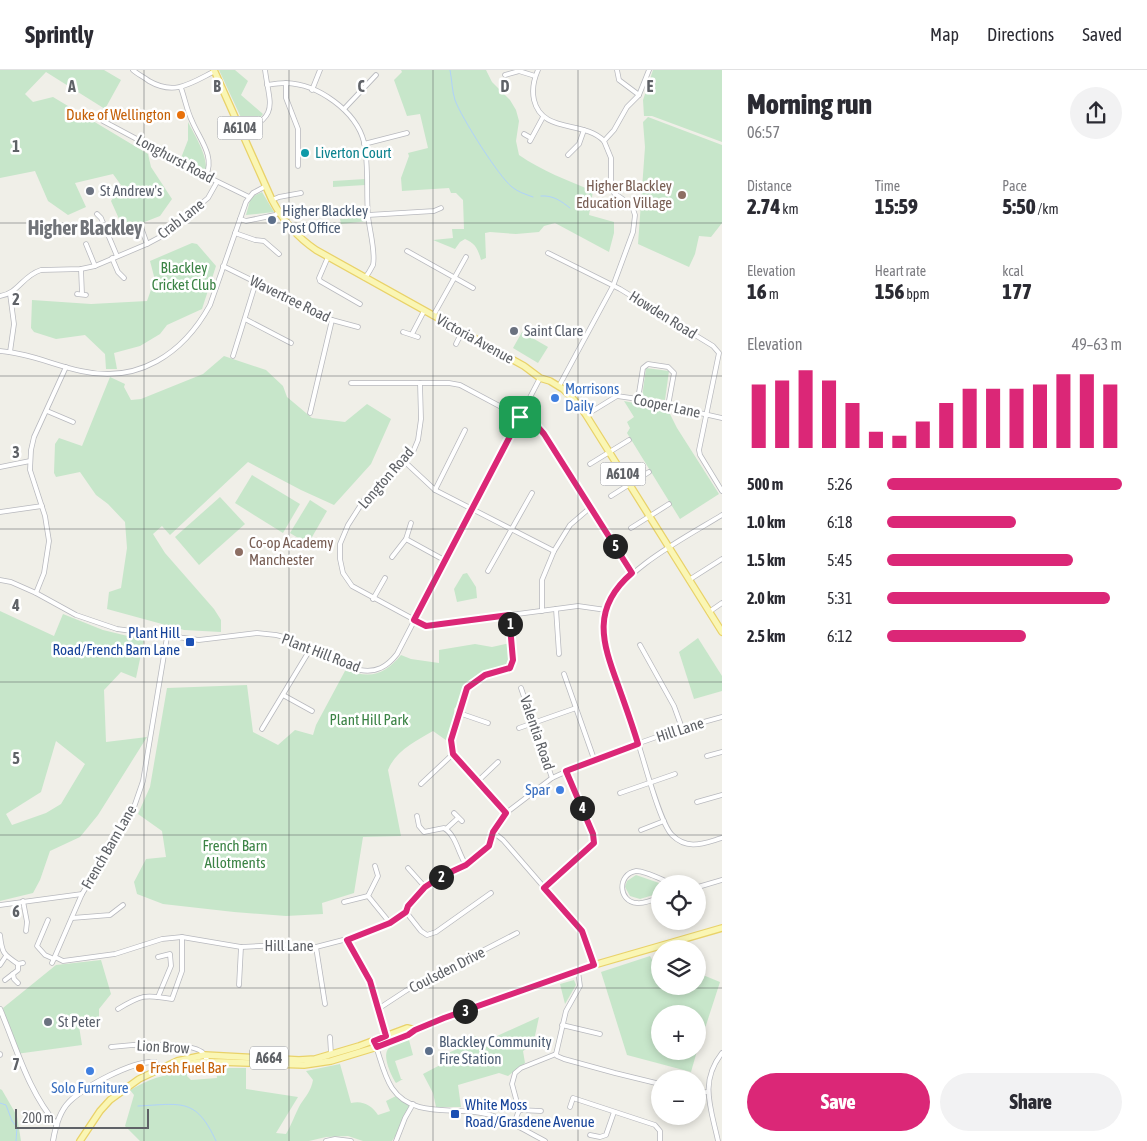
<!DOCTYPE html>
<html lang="en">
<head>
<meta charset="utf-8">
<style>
	:root { --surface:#fff; --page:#f2f2f3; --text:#2b2b33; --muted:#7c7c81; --line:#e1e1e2; --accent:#db2777 }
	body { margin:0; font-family:"Asap Condensed",sans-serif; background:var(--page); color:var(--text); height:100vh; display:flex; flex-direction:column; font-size:19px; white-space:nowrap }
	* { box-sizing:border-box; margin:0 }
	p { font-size:16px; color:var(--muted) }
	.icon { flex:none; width:28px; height:28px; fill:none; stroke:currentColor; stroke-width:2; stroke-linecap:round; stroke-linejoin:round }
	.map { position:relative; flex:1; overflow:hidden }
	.sheet { display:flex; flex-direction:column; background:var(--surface); width:425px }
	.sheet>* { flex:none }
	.buttons { position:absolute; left:651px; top:805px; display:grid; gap:10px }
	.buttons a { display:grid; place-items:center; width:55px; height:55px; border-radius:50%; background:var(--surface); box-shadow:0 2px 8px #0003; font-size:25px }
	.scale { position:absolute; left:15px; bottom:12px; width:134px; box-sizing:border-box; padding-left:5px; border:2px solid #5f6267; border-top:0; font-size:14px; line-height:18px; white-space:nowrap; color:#5f6267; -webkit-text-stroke:4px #fff; paint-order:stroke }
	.pin { position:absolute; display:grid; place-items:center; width:42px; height:42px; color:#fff; margin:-21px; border-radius:10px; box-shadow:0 2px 8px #0006 }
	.km { position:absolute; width:25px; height:25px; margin:-12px; border-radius:50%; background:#222; color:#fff; font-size:14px; line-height:25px; text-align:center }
	.round { display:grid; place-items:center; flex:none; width:52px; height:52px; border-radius:26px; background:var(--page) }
	.headline { display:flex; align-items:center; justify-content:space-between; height:85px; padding:0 25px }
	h1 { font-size:28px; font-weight:800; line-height:38px }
	.stats { display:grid; grid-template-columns:repeat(3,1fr); gap:8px; height:85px; padding:5px 25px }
	.stats div { display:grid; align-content:center }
	.stats b { font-size:21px; font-weight:800 }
	.stats small { font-size:14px; font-weight:400 }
	.stats p { font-size:14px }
	.chart { height:140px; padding:10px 25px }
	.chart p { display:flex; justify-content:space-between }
	.chart svg { width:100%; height:90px; margin-top:5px; stroke:var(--accent); stroke-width:6 }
	.button { display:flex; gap:10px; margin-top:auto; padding:10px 25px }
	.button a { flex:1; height:58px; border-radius:30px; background:var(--accent); color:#fff; font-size:20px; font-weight:800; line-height:58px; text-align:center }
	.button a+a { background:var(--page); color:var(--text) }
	ul { padding:0 25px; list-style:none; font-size:16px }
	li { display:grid; grid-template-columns:80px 60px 1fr; align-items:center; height:38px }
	li i { height:12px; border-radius:6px; background:var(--accent) }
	header { display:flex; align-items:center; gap:30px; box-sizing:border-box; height:70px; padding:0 25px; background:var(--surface); border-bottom:1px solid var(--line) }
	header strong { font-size:24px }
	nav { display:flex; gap:28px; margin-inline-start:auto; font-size:18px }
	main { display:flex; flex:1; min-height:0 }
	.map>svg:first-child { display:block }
</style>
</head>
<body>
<header>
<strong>Sprintly</strong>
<nav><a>Map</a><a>Directions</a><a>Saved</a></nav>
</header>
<main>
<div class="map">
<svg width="722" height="1071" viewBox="0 0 722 1071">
	<rect width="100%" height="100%" fill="#f0efe8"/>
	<g fill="#c7e6ca" fill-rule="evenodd">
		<polygon points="0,0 104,0 121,10 105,39 46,2 25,24 33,32 53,27 148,84 151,97 172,129 160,146 124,160 111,131 121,115 113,104 75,113 86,137 68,145 48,131 35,101 0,108"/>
		<polygon points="219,0 235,0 248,11 241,25 263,44 256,53 248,57 244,54"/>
		<path d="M401 0H486L492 12 510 30 516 40 519 51 516 71 519 85C542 101 567 110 593 121L589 145 614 152V163L609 182 555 153 544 156 539 162 516 164 490 162 485 163 486 188 481 190C478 179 475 173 465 169L460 172 455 179 433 170 453 168 452 159H464L463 130 456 123H451L449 118 402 121 401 108 409 86 408 83 428 78 420 44 407 46 394 10 402 2Z"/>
		<polygon points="653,0 722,0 722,72 652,46 644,46 643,30"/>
		<polygon points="648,47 722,75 722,153 711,167 699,166 695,184 689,197 638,174 645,77 643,52"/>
		<path d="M188 52C195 66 207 84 206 100L198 98 181 88 188 70Z"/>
		<polygon points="365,109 365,115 333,117 333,111"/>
		<polygon points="262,122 274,142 246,145 251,127"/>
		<polygon points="367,147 368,151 341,154 340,149"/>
		<polygon points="192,173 197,174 216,196 202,239 167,255 160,264 140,276 114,283 117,299 106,299 105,284 85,265 56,269 34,262 31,258 32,230 91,234 147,231 152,217 156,214 150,191"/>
		<polygon points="522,262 548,277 538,293 513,278"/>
		<polygon points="224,286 266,300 283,316 287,327 312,348 345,352 367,334 391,349 371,394 334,435 301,420 248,392 170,465 162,456 153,464 165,483 214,539 221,550 221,562 184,560 107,539 109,522 121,518 127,478 125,452 108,434 96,425 80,402 56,407 54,403 55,374 59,368 82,376 110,307 125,314 124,317 131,330 141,329 203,304"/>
		<polygon points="646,298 669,301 665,330 642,327"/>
		<polygon points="624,331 668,340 677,358 719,424 680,449 627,363 630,358 627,352 634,347"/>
		<polygon points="252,405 300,434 283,463 235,433"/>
		<polygon points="220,427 245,454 199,495 175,467"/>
		<polygon points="310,430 327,441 308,474 290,463"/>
		<polygon points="467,503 476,517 477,528 457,532 454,519 463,504"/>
		<path d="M0 541 54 566 63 544 103 560 144 570 136 608 121 602 104 620 106 672 147 667 98 745 80 767 50 781 40 810 33 823 0 831ZM56 671 85 694 61 734 46 743 12 755 6 744 41 722Z"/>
		<polygon points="698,568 722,606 722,621 694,629 679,582"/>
		<path d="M510 573 511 589 508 596C492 600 473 602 464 618 460 625 460 633 454 639L455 645 450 673 433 661C416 671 396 680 388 700L401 766 363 767 354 823 322 833 323 844 286 846 234 842 163 834 137 824 134 812 146 789 166 787 162 761 138 744 150 717 167 618 247 615 253 662 278 675 295 660 313 665 316 655 346 599C370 610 385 604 401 585L411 589 439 593V580L475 574 492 577Z"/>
		<polygon points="636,805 662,814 660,814 660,823 640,829 630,826 625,817 627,811"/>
		<polygon points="650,886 654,893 660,893 660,916 698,916 698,903 720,912 698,980 698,944 660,944 660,981 697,981 691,1002 627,985 601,902"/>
		<polygon points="101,890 111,924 99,939 99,949 78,950 82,975 16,984 3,938 56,895"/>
		<polygon points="574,910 576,915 565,934 560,914"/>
		<polygon points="539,947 533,975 523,981 525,993 508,1006 499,1003 458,1015 461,1037 436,1037 433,1023 423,1004 442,994 441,986 455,980 454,974 476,966 483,977 499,975 497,966"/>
		<path d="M409 970 413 985 395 991 401 1009H403L396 1013C392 1007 381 985 389 978 394 974 403 972 409 970Z"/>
		<path d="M340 994 351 1033C362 1030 372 1035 378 1045L390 1041 386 1031 398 1025 411 1035 398 1062 392 1071H363L348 1066 326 1067 309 1071H140L125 1056 134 1025 130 1020C147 1010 167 1002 187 1003V1006L191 1010 217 1008 216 998H246V1019L298 1027 276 1063 286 1064C292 1054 295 1044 300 1035 306 1026 311 1021 313 1010L306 1001Z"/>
		<polygon points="0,1019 2,1020 17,1046 21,1071 0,1071"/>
	</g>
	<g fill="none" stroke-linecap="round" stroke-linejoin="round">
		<g stroke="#afd2fa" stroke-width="1">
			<path d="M450 0C452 10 452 21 455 30 461 47 499 107 512 117 518 122 525 124 533 127"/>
			<path d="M541 126C553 125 561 131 570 138"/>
			<polyline points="0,1033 6,1035 12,1051 17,1057 16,1071"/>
			<path d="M138 1036C181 1034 196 1027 216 1071"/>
		</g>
		<g stroke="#b8b9be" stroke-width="5.5">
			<g id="minor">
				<path d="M133 0C137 4 144 7 149 11 175 26 191 13 215 1"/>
				<path d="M538 0C534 9 532 21 534 30 542 64 584 50 604 71"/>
				<polyline points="617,0 619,10 639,25"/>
				<polyline points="505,5 519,1 535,6"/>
				<polyline points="286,13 286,28 298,59 298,96"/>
				<path d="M267 15C273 14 280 13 286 13 318 14 356 41 364 72 369 94 366 123 368 145 369 159 376 182 373 195 371 199 368 204 365 208"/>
				<path d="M181 18C185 29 187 41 192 51 200 70 215 86 206 106"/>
				<polyline points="312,20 320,0"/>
				<polyline points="344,39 376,5"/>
				<polyline points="103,51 206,106 249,127"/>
				<path d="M243 64C279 43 270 37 265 0"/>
				<polyline points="524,64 531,68"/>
				<polyline points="530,71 543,47"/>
				<polyline points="364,74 407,63"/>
				<polyline points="568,85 579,74 584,60"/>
				<polyline points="272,130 279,127 301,123"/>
				<polyline points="97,144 101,148 117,186"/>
				<polyline points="368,145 434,141 441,138"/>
				<polyline points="240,149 246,151 275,145 279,142"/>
				<polyline points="142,160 147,174"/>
				<polyline points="235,163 255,170 264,171 279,184"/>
				<polyline points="86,174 95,196"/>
				<polyline points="407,181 473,218"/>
				<polyline points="548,183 620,219 713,276 719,283 699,380 700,385 722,421"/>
				<polyline points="328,187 319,208 320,211 360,234"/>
				<polyline points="112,188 118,202 124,208"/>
				<polyline points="223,196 332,250 358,257"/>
				<polyline points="81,199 82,224"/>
				<polyline points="77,224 86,225"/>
				<path d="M0 226C19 223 22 206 41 200L81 199 95 196 147 174 162 166 208 128 217 112"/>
				<polyline points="433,246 466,187"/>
				<polyline points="245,249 291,273"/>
				<polyline points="403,262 418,267"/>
				<polyline points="412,264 424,241"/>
				<polyline points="456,274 462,262"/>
				<path d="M0 281C29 283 53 295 81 301 138 314 183 284 210 235L246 132 253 123 266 116"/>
				<polyline points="10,282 14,254 10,224"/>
				<polyline points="233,286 256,212"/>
				<polyline points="351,313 449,313 460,315 537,356 546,366 632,503"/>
				<polyline points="420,313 421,349 418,370 413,382 401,396 364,430 348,455 340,474 340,489 343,503 352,516 426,556 578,536 606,540"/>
				<polyline points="559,316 613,216 633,162 635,145 633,139 631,135 614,123 611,116 611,88 604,71 614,60 627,37 639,25 649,0"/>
				<polyline points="638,329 643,298 648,294 668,297 674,303 668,336"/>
				<polyline points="47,341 73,352"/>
				<polyline points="310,343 332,250"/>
				<polyline points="586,345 617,326 638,329 722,348"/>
				<polyline points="405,392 435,420 554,481"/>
				<polyline points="590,394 629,370"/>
				<polyline points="0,397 30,391"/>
				<polyline points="435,420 465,360"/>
				<polyline points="611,426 649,402"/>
				<polyline points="0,442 42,436"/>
				<path d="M722 445C688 466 619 501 606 539 601 554 604 571 607 585 618 615 629 645 639 676 645 694 660 753 672 765 688 781 704 773 722 768"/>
				<polyline points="631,458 669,434"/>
				<polyline points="406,469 411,453"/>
				<polyline points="392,487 406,469 446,491"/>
				<polyline points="488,501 532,423"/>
				<path d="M0 510 11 512 36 523 76 545 117 559 199 570 257 563 276 565 288 568 360 600C376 603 387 597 397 584L540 308"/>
				<polyline points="689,510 722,489"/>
				<polyline points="36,523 44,503 49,471 45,446 30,400 31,380 34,367 66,297"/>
				<polyline points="373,529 385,508"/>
				<polyline points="556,539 559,584"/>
				<polyline points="542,541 542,510 554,481 570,455 591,437"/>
				<polyline points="709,542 722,533"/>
				<polyline points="640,575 674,636 682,658"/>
				<polyline points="564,604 594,689"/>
				<polyline points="521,618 552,708"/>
				<polyline points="283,625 312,641"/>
				<polyline points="459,643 488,653"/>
				<polyline points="519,658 576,638"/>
				<polyline points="262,659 311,578"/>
				<polyline points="707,686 722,682"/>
				<polyline points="477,712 498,692"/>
				<polyline points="421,714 453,684"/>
				<polyline points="620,723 675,704"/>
				<polyline points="697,732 722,725"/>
				<polyline points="454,743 462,751"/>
				<polyline points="506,743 453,684 451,670 467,618 485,605 509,598 513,590 509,545"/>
				<path d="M417 746 419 756 424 762 444 758C456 765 458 783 466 795"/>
				<polyline points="446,759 458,748"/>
				<polyline points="641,760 664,751"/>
				<polyline points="493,762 503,770 582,861 594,895"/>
				<polyline points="375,796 378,806 368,826 390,853"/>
				<polyline points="408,798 425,817"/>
				<polyline points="698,817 722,810"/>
				<polyline points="544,818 594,773 593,764 566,701"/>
				<path d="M660 827C653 830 644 834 637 833 618 832 617 804 636 801 644 800 664 811 673 814"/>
				<polyline points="23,831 27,852 26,861"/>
				<polyline points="344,832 368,826"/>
				<polyline points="0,835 82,824"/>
				<polyline points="406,842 421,861 427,865 436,862 491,823"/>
				<polyline points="72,848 110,845 123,835"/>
				<polyline points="48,850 37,876 45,885 54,889"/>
				<path d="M0 865C2 883 3 884 18 894L23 893"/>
				<polyline points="347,869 370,911 388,973"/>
				<polyline points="316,877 325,934"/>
				<polyline points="55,887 63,891 115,884 162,869 182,867 241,877 281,875 316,877 347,869 390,853 406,842 409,836 425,817 442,806 466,795 489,776 493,762 506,743 552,708 594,689 682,658 722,647"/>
				<polyline points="158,887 170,884 171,896 158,927"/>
				<polyline points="52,893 82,824 133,740 143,711 167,567"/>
				<polyline points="0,895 6,886"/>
				<polyline points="13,904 14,909 18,913"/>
				<polyline points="5,910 18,900 18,894"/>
				<polyline points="239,915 241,877"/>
				<path d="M118 939C141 925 145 924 172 929L182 901V867"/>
				<polyline points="378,939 407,920 517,863"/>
				<polyline points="562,955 600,964"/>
				<polyline points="330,967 331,984"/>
				<path d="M374 971C380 986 383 1004 392 1018 412 1048 452 1037 481 1043 504 1047 524 1060 545 1071"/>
				<path d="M111 977C129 975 188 971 202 982 205 985 206 988 208 992"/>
				<polyline points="0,984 0,985"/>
				<polyline points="556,984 557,986 564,989 615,1003 660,1014"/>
				<polyline points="556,984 566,941 580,916 578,901"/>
				<polyline points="698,1023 707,1022"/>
				<polyline points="570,1037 573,1028 655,1055 660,1061 660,1071"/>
				<polyline points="519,1040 541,1041"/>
				<polyline points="514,1054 519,1040 512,1014 515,1003 521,998 556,984"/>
				<polyline points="590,1065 600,1067 606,1065 614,1042"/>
				<polyline points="326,1071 335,1069 351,1071"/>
				<polyline points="396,1071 405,1048 413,1034"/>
				<path d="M718 1071C711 1038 699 1012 722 983"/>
			</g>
		</g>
		<g stroke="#b8b9be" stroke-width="6">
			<g id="tertiary">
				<path d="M0 939C17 979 28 1021 57 1055"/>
				<path d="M53 1071C55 1059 60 1041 69 1032 84 1017 133 990 155 992L160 999"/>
			</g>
		</g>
		<g stroke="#e9d269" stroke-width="8">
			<g id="primary">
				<path d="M214 0 272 130C283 151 297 167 316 180L524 296 540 308 550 311 563 319 578 334 586 345 722 562"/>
				<polyline points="174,994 182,995 199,992 220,992 304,995 331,991 377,977 408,965 415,960 443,948 594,895 722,858"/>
				<polyline points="80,1071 100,1041 110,1030 139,1009 177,991 205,985 299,990 315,989 359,976 407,958 415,960"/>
			</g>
		</g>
		<use href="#minor" stroke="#fff" stroke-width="4"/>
		<use href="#tertiary" stroke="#fff" stroke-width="4.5"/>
		<use href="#primary" stroke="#faf6b4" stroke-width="5.5"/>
	</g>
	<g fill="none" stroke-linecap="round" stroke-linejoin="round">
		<g stroke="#fff" stroke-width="10">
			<path id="route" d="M520 347 537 356 544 364 632 503C591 538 602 572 618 615 625 635 632 654 638 674L566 701 593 764 594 773 544 818 582 861 594 895 444 948 415 960 408 965 377 977 374 971 386 966 370 911 347 870 390 853 406 842 408 836 425 817 442 806 466 795 489 776 493 762 506 743 453 684 451 670 467 618 485 605 510 598 513 590 509 545 426 556 414 550Z"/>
		</g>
		<use href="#route" stroke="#db2777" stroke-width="6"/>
	</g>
	<path fill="none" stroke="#5f6267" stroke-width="1" stroke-opacity="0.55" d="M144 0V1071M289 0V1071M433 0V1071M578 0V1071M0 153H722M0 306H722M0 459H722M0 612H722M0 765H722M0 918H722"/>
	<g fill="#e8710a" stroke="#fff" stroke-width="2">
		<circle cx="181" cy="45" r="5"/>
		<circle cx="140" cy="998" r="5"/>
	</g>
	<circle fill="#0f9aa8" stroke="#fff" stroke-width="2" cx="305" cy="83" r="5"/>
	<g fill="#6b7280" stroke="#fff" stroke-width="2">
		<circle cx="90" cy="121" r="5"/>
		<circle cx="514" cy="261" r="5"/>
		<circle cx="48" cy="952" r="5"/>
	</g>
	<g fill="#8d6e63" stroke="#fff" stroke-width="2">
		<circle cx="682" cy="125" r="5"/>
		<circle cx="239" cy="482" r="5"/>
	</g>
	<g fill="#5c6f8a" stroke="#fff" stroke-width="2">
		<circle cx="272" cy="150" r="5"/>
		<circle cx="429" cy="981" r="5"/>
	</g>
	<g fill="#3f7fe0" stroke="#fff" stroke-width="2">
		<circle cx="555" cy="328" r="5"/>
		<circle cx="560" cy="720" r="5"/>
		<circle cx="90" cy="1001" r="5"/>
	</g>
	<g fill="#1a4fb4" stroke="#fff" stroke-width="2">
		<rect x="185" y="567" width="10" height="10" rx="2.5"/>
		<rect x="450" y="1039" width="10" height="10" rx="2.5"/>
	</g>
	<g text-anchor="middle" stroke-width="5" stroke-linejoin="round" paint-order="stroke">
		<g fill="#fff" stroke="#8f9195" stroke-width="1">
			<rect x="217.5" y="46.5" width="45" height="23" rx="4"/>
			<rect x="600.5" y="392.5" width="45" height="23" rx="4"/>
			<rect x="250" y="976.5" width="38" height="23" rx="4"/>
		</g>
		<g font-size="14" font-weight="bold" fill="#5f6267">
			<text x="240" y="63">A6104</text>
			<text x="623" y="409">A6104</text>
			<text x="269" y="993">A664</text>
		</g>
		<g font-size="15" fill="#c56008" stroke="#fff" text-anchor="end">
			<text x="171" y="50">Duke of Wellington</text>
			<text x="150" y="1003" text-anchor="start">Fresh Fuel Bar</text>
		</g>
		<g font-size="15" fill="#0d838f" stroke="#fff" text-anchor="start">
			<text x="315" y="88">Liverton Court</text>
		</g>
		<g font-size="15" fill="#5f6267" stroke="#fff">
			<text transform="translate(175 89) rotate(28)" y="5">Longhurst Road</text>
			<text transform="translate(181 149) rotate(-38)" y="5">Crab Lane</text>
			<text transform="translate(290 229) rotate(26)" y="5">Wavertree Road</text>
			<text transform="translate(663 245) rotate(32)" y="5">Howden Road</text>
			<text transform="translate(475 269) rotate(29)" y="5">Victoria Avenue</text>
			<text transform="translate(667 336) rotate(12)" y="5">Cooper Lane</text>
			<text transform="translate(386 408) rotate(-49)" y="5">Longton Road</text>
			<text transform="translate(321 583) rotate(21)" y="5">Plant Hill Road</text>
			<text transform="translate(680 660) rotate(-18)" y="5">Hill Lane</text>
			<text transform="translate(537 663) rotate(71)" y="5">Valentia Road</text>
			<text transform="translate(109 777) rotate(-60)" y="5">French Barn Lane</text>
			<text x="289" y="881">Hill Lane</text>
			<text transform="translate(447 900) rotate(-27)" y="5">Coulsden Drive</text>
			<text transform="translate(163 977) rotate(3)" y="5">Lion Brow</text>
		</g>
		<g font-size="15" fill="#785e54" stroke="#fff" text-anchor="end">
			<text x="672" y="121">Higher Blackley<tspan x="672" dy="17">Education Village</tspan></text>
			<text x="249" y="478" text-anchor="start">Co-op Academy<tspan x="249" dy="17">Manchester</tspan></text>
		</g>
		<g font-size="15" fill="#5b616d" stroke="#fff" text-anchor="start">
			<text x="100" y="126">St Andrew's</text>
			<text x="524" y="266">Saint Clare</text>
			<text x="58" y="957">St Peter</text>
		</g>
		<g font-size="15" fill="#4e5e75" stroke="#fff" text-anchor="start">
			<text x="282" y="146">Higher Blackley<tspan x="282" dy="17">Post Office</tspan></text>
			<text x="439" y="977">Blackley Community<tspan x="439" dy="17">Fire Station</tspan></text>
		</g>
		<g font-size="15" fill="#3b8345" stroke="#fff">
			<text x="184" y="203">Blackley<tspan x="184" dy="17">Cricket Club</tspan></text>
			<text x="369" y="655">Plant Hill Park</text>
			<text x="235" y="781">French Barn<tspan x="235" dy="17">Allotments</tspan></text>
		</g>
		<g font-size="15" fill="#366cbe" stroke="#fff" text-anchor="start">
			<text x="565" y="324">Morrisons<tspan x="565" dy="17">Daily</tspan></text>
			<text x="550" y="725" text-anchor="end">Spar</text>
			<text x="90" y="1023" text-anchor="middle">Solo Furniture</text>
		</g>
		<g font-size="15" fill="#164399" stroke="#fff" text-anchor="end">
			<text x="180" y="568">Plant Hill<tspan x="180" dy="17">Road/French Barn Lane</tspan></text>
			<text x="465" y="1040" text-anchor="start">White Moss<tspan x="465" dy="17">Road/Grasdene Avenue</tspan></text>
		</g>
		<g font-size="20" font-weight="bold" fill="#717479" stroke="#fff">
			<text x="85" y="165">Higher Blackley</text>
		</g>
	</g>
	<g font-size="16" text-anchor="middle" font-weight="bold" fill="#5f6267" stroke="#fff" stroke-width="5" stroke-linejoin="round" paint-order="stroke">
		<text x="72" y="22">A</text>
		<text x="217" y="22">B</text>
		<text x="361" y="22">C</text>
		<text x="505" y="22">D</text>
		<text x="650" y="22">E</text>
		<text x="16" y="82">1</text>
		<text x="16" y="235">2</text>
		<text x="16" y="388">3</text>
		<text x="16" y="541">4</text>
		<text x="16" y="694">5</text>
		<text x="16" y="847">6</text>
		<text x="16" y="1000">7</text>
	</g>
</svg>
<div class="buttons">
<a><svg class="icon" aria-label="locate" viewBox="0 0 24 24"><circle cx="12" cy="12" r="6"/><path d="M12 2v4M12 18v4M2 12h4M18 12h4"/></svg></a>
<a><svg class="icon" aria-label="layers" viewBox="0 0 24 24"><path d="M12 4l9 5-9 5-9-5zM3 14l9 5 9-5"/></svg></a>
<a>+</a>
<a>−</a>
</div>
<div class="scale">200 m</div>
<div class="pin" style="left:520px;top:347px;background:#1e9e55"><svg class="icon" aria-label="arrive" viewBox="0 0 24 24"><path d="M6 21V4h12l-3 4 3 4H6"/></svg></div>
<b class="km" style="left:510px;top:554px">1</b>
<b class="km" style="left:441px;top:807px">2</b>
<b class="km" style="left:465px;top:941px">3</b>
<b class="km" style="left:582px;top:738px">4</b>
<b class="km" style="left:615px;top:476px">5</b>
</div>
<section class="sheet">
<div class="headline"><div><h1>Morning run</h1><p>06:57</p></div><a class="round"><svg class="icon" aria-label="share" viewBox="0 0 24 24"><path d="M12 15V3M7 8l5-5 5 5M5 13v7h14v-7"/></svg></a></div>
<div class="stats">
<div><p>Distance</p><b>2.74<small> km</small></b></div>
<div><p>Time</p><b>15:59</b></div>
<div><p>Pace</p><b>5:50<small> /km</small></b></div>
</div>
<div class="stats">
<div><p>Elevation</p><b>16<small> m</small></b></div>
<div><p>Heart rate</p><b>156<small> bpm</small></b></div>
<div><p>kcal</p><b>177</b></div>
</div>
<div class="chart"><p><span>Elevation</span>49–63 m</p>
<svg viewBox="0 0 160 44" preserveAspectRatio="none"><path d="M5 44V13M15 44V11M25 44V6M35 44V11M45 44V22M55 44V36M65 44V38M75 44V31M85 44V22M95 44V15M105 44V15M115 44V15M125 44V13M135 44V8M145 44V8M155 44V13"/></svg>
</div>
<ul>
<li><b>500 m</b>5:26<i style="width:100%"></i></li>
<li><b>1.0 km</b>6:18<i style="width:55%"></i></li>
<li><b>1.5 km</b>5:45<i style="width:79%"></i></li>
<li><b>2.0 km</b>5:31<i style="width:95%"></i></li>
<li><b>2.5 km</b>6:12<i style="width:59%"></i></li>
</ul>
<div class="button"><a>Save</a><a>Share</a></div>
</section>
</main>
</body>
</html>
